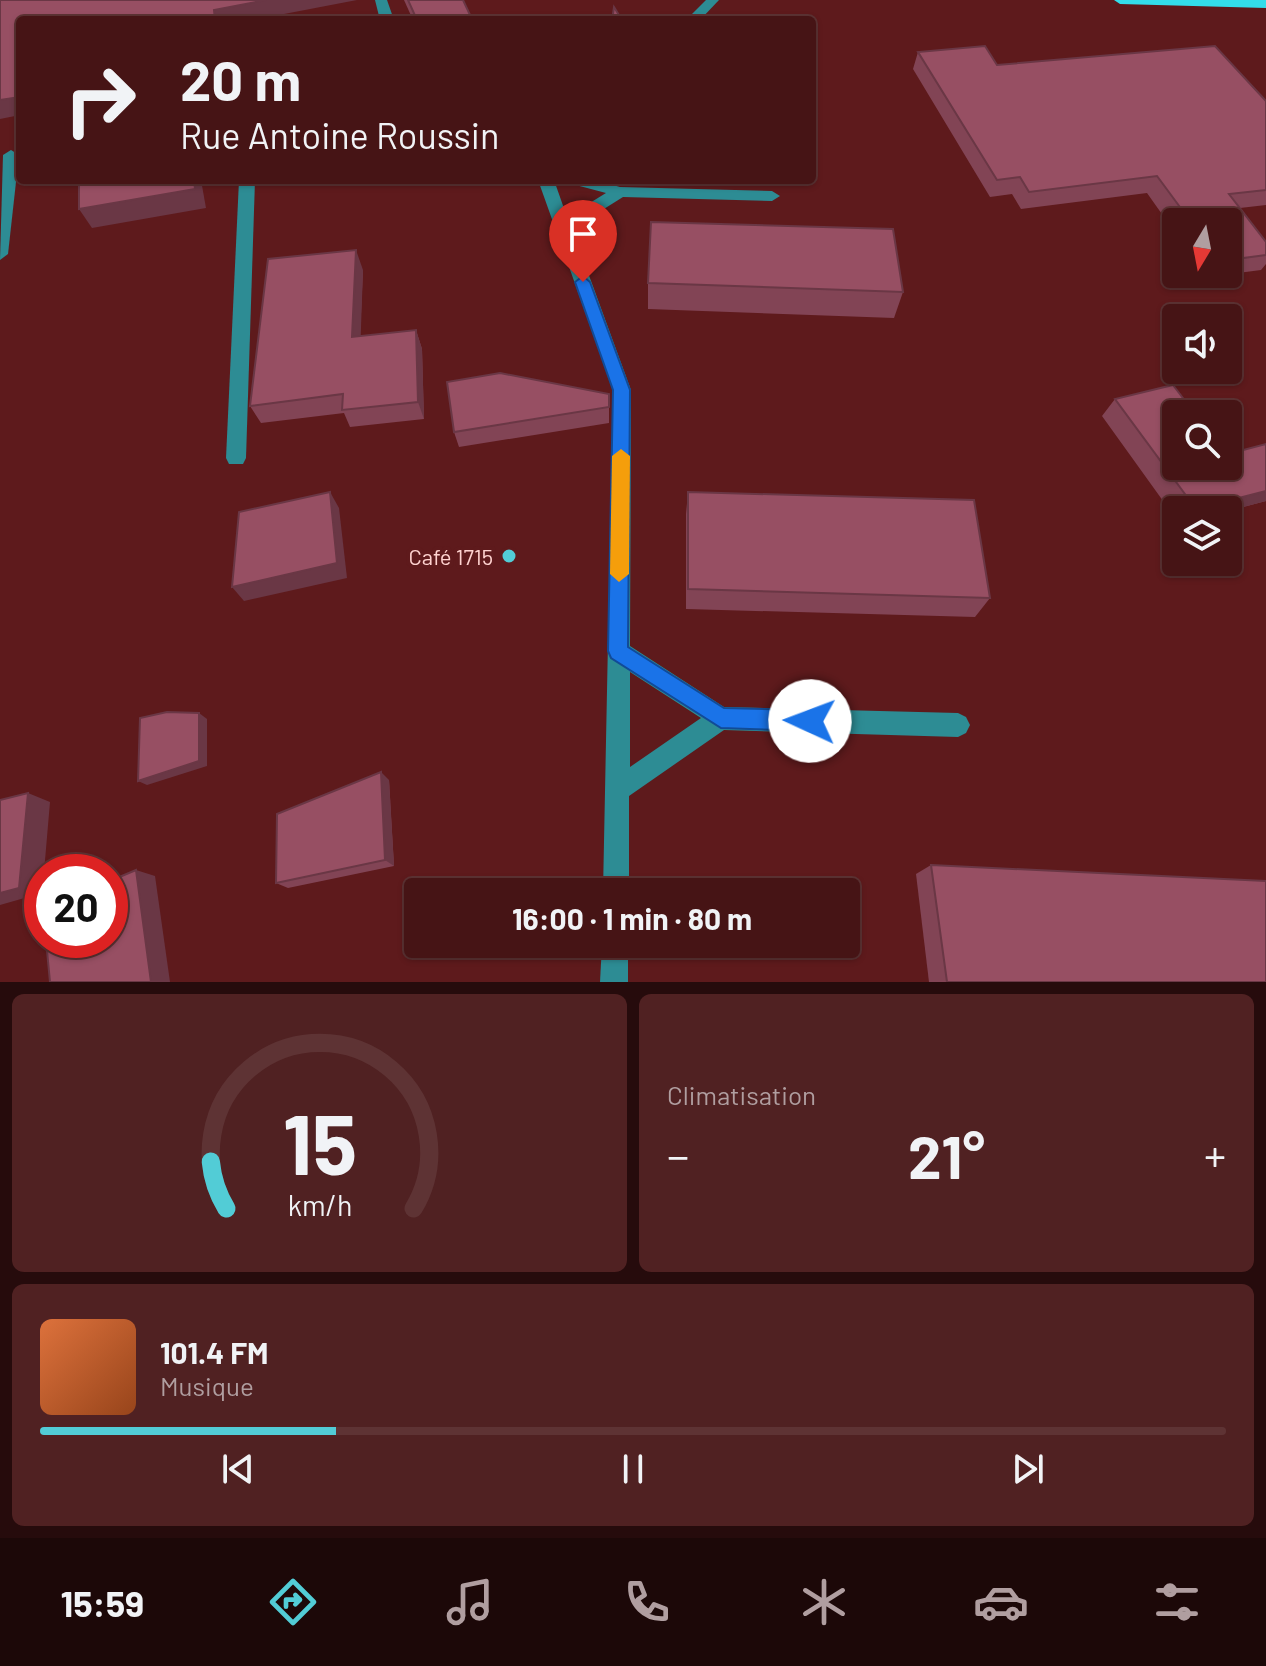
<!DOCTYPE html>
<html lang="fr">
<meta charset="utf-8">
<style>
:root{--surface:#461415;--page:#502122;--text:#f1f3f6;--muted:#b09ea0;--line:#5e3334;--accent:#52ccd6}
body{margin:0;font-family:Barlow,sans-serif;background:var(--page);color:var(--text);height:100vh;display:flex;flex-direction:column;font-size:30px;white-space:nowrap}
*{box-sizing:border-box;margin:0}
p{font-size:26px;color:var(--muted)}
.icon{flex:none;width:44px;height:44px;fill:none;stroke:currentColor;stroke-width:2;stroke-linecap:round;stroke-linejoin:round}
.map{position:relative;height:982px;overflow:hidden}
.sheet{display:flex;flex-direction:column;gap:12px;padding:12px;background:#260b0c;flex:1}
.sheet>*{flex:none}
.hud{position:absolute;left:16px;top:16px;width:800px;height:168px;border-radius:8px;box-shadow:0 2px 6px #0004,0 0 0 2px var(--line);background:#461415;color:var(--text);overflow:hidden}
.needle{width:52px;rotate:190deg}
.buttons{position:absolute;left:1162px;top:208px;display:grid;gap:16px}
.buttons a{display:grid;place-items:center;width:80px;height:80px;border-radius:8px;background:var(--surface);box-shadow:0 2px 6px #0004,0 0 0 2px var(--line);font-size:40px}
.speed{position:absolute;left:24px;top:854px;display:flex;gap:16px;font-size:40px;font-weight:700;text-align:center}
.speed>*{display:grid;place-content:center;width:104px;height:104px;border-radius:50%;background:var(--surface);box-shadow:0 2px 6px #0004,0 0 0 2px var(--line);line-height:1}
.speed .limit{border:12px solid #d22;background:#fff;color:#111}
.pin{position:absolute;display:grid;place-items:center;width:68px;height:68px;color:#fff;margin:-82px -34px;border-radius:50% 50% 50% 0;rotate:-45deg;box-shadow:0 0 8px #0007}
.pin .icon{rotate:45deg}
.me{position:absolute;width:88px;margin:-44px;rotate:272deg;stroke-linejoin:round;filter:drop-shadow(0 0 6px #0008)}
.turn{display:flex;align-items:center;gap:28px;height:168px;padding:0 32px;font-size:36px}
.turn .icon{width:104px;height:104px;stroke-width:2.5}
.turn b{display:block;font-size:56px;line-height:68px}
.big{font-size:60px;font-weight:700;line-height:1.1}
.sheet .widget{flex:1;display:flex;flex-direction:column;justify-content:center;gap:12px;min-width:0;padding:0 28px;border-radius:12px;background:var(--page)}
.sheet .dial{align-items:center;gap:0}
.dial svg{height:208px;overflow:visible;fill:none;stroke:var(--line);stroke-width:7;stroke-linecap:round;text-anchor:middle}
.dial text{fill:var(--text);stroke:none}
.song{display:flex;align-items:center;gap:24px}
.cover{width:96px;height:96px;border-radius:12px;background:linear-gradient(135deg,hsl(20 70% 55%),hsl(20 70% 35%))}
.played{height:8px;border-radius:4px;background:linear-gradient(90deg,var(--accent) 25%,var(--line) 25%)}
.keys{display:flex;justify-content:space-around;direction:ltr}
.heat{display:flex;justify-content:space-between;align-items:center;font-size:44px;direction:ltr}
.sheet .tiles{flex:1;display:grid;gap:12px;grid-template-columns:1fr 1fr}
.widget:last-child{grid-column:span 2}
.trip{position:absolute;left:404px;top:878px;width:456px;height:80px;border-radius:8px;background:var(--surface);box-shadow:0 2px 6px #0004,0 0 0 2px var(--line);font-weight:700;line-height:80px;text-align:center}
.tabs{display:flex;height:128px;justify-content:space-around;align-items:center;background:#1c0808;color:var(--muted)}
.tabs .icon{width:56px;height:56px}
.tabs .active{color:var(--accent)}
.tabs b{font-size:36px;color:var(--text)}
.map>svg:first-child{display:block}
</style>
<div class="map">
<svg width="1266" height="982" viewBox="0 0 1266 982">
<rect width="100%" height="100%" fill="#5e1a1c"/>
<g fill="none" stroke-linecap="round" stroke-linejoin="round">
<!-- minor -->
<g fill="#2d8c94" fill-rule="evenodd">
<path d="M375 0H387L394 20H380Z"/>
<path d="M706 0H719L700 20H686Z"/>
<path d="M11 150 19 155 8 254 0 260 3 155Z"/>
<path d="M239 180H255L246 458 243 464H229L226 458Z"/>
<path d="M538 180H554L567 217 606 193 572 184 569 180H595L620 187 772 191 780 196 772 201 623 197 572 229 631 390 630 646 724 707 958 713 966 717 970 725 966 733 958 737 724 730 629 796V892H603L613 390ZM630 672 701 718 630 767Z"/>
<path d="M602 944H628V982H600Z"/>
</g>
<!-- major -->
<path fill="#33ddea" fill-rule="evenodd" d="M1114 0H1266V8L1120 4Z"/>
</g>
<!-- wall -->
<g fill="#824455">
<path d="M404 0H463L471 20H413Z"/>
<path d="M918 52 997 65 1266 101V205L1240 208 1266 242V264L1261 270 1207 277 1205 274H1228V222H1176V234L1147 193 1021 209 1012 194 990 197 913 69Z"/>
<path d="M812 75 817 113 812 137Z"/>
<path d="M363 270 360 336 416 330 422 349 424 419 350 427 344 413 261 423 250 406Z"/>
<path d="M648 283 903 292 894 318 648 309Z"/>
<path d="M609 394V423L459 447 454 432Z"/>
<path d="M1115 399 1228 466 1266 444V501L1228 511V510H1176V519L1102 416Z"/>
<path d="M688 492 990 598 975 617 686 609V514Z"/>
<path d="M389 780 394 866 288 888 276 883Z"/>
<path d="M931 865 1266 982H929L916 874Z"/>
</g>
<!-- shaded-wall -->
<g fill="#6a3745">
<path d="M266 0H357L253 20H215L214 10Z"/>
<path d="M20 97V115L0 119V100Z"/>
<path d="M194 180H201L206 208 92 228 79 209Z"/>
<path d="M356 250 363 270 360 356 352 337Z"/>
<path d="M416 330 422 349 424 419 418 402Z"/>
<path d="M1266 491V501L1228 511V510H1194Z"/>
<path d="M330 492 339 508 347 578 244 601 232 587Z"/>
<path d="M199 713 207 719V766L147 785 138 781Z"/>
<path d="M381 772 389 780 394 866 385 860Z"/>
<path d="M28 793 50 802 44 872H42V893L0 905V893Z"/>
<path d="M136 870 155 876 170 982H151Z"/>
</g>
<!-- building -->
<g fill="#974f63" stroke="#6a3745" stroke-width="2">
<path d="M0 0H266L214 10 215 20H20V97L0 100Z"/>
<path d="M408 0H463L471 17 456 20H417Z"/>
<path d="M614 7 622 20H612Z"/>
<path d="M985 46 997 65 1215 46 1266 101V190L1229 194 1266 242V255L1228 260V222H1191L1157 176 1029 192 1020 177 997 180 918 52Z"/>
<path d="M812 75 817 113H812Z"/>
<path d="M79 180H194L195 189 79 209Z"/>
<path d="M651 222 893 229 903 292 648 283Z"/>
<path d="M356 250 352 337 416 330 418 402 342 410 343 394 250 406 268 259Z"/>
<path d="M500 373 609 394V407L454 432 447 382Z"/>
<path d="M1173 385 1195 414H1176V466H1228V454L1266 444V491L1196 509 1115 399Z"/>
<path d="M330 492 337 563 232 587 239 512Z"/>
<path d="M688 492 974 500 990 598 688 589Z"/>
<path d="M167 712 199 713V761L138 781 140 718Z"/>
<path d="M381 772 385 860 276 883 277 814Z"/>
<path d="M28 793 19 888 0 893V800Z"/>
<path d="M931 865 1266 881V982H947Z"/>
<path d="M136 870 151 982H50L46 940H110V881Z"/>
</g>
<!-- route -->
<path fill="#1a73e8" stroke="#114b97" stroke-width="2" d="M583 276 590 282 630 390 628 647 724 708 810 710 817 713 820 721 817 728 810 731 721 728 611 658 608 651 613 390 575 282Z"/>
<!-- slow -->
<path fill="#f59e0b" d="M621 449 630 456 629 574 619 582 610 574 612 456Z"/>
<!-- markers -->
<circle fill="#52ccd6" stroke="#5e1a1c" stroke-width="3" cx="509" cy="556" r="8"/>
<g text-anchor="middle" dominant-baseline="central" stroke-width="8" stroke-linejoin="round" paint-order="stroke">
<!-- poi labels -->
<g font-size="22" fill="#ffd3d0" stroke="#5e1a1c" text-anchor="end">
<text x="493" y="556">Café 1715</text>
</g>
</g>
</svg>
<div class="buttons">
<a><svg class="needle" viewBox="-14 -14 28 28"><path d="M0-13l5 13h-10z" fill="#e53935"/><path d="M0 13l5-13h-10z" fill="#b09ea0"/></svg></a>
<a><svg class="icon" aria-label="sound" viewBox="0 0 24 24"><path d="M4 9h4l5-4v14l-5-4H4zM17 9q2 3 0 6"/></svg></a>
<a><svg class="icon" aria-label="search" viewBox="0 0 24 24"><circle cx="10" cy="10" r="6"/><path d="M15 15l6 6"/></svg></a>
<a><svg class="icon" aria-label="layers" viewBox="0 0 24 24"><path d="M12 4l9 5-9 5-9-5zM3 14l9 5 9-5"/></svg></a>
</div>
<div class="speed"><div class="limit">20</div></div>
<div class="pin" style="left:583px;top:282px;background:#d93025"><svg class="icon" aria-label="arrive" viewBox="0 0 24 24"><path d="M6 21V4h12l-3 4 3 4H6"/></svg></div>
<svg class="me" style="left:810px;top:721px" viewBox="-20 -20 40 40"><circle r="19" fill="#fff"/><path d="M0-13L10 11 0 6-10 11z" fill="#1a73e8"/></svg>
<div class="trip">16:00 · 1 min · 80 m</div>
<div class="hud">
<div class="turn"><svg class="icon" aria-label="right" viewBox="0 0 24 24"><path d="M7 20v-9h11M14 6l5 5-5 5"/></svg><div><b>20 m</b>Rue Antoine Roussin</div></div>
</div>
</div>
<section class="sheet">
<div class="tiles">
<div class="widget dial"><svg viewBox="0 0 100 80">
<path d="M14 69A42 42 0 1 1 86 69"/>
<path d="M14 69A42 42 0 0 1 8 51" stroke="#52ccd6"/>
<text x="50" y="56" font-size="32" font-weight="700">15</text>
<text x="50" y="72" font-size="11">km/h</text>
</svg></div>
<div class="widget"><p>Climatisation</p>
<div class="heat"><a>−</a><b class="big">21°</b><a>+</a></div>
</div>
<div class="widget">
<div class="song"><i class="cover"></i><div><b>101.4 FM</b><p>Musique</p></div></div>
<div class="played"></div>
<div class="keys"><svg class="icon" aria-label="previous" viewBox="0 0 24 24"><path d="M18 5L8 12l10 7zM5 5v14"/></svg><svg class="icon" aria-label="pause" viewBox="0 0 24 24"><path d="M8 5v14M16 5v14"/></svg><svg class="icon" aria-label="next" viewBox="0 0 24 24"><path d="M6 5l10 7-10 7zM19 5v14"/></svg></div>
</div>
</div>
</section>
<nav class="tabs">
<b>15:59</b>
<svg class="icon active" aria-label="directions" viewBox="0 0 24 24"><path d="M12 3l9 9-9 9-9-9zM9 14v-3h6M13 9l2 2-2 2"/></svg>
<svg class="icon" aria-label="music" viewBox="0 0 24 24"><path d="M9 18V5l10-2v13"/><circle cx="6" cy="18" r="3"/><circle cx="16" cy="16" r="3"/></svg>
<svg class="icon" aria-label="phone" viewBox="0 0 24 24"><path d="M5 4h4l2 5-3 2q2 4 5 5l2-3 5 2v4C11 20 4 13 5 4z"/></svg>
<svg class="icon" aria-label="climate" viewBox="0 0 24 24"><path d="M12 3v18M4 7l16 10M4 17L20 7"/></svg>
<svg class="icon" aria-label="car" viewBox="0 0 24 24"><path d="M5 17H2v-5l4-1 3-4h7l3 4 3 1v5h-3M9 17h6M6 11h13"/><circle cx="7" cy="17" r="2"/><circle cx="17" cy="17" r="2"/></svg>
<svg class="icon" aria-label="filters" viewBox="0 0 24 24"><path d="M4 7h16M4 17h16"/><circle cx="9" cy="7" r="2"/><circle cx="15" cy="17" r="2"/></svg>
</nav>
